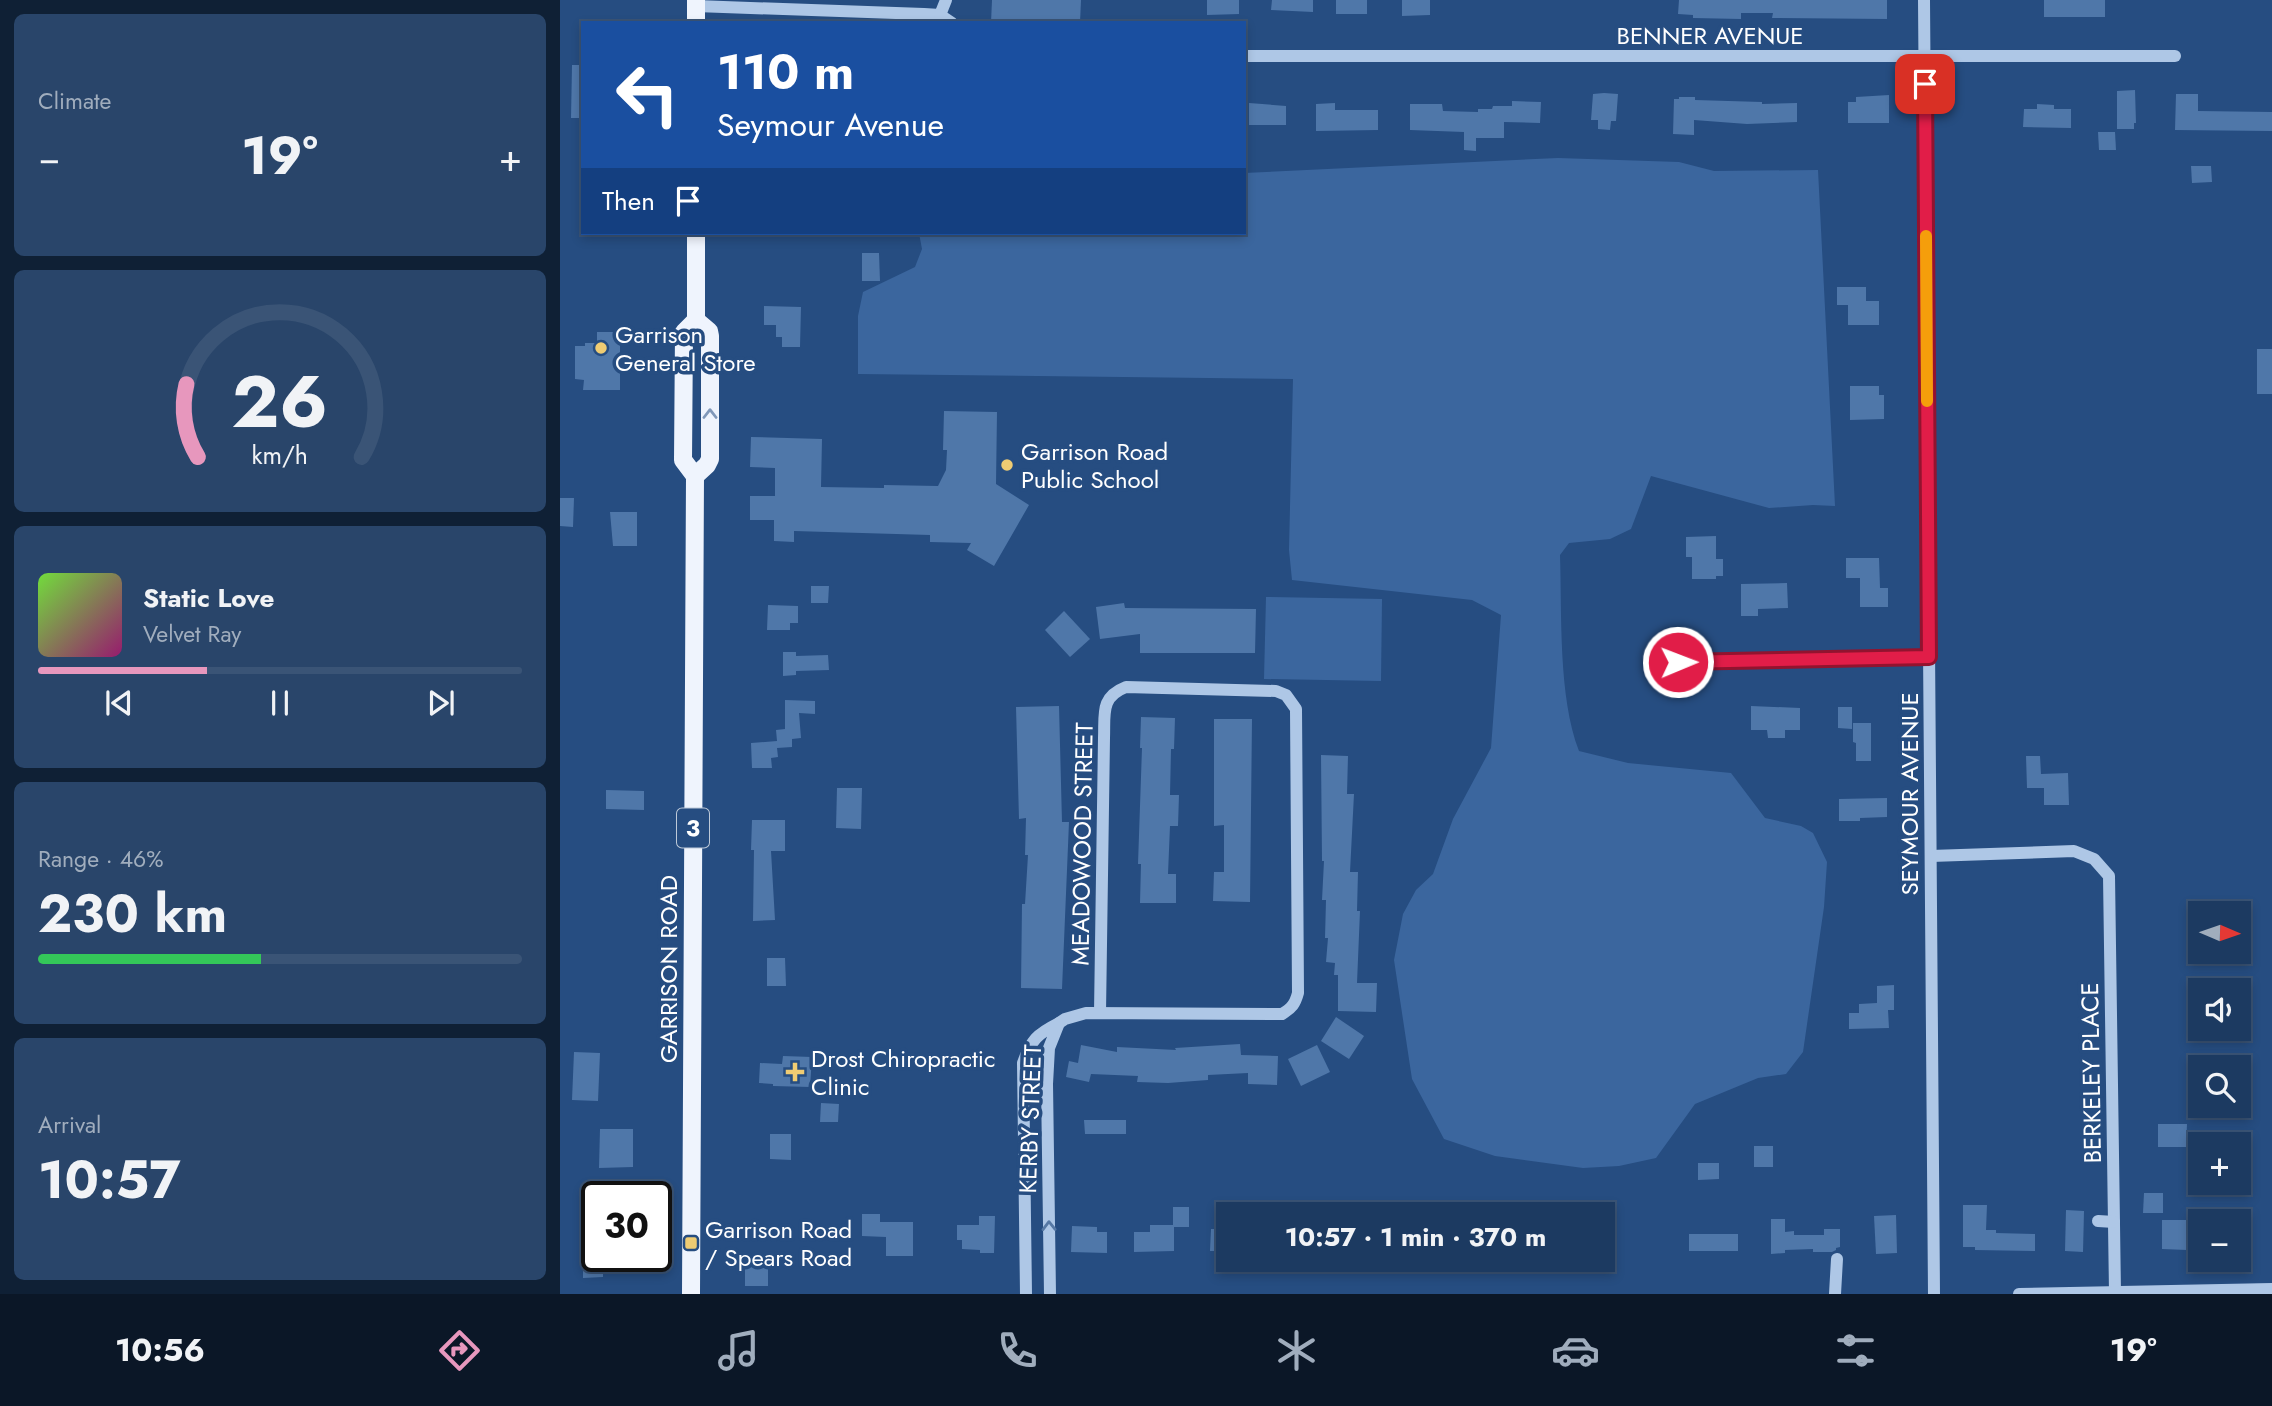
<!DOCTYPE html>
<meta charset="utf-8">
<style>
:root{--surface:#1c3a61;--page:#29456a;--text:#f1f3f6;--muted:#a0adbd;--line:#3a5476;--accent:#e797bd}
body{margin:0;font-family:Jost,sans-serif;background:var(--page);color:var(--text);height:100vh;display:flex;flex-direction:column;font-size:26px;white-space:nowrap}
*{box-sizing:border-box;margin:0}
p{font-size:23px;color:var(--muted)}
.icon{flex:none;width:38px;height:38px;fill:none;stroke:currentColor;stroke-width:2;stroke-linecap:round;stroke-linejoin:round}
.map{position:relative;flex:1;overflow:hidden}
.side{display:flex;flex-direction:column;gap:14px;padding:14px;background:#0f2035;width:560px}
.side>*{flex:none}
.top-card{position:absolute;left:21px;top:21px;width:665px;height:214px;border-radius:0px;box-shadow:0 4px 10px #0003,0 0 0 2px var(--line);background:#1a4fa0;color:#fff;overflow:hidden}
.needle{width:46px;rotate:92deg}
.controls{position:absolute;left:1628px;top:901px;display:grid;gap:14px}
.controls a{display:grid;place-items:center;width:63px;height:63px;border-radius:0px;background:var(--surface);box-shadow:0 4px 10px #0003,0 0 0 2px var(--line);font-size:35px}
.speed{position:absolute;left:21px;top:1181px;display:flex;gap:14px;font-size:35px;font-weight:700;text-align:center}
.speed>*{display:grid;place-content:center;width:91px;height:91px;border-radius:50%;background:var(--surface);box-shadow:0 4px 10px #0003,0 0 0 2px var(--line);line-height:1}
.speed .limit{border:4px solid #111;border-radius:10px;background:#fff;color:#111}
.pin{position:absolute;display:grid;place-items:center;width:60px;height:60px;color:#fff;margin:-30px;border-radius:14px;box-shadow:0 4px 10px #0006}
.me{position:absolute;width:77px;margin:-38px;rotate:89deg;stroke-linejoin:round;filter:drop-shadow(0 0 5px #0008)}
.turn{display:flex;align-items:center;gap:24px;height:147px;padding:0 21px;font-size:32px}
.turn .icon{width:91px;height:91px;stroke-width:2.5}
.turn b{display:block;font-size:49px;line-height:60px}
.then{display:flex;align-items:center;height:66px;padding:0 21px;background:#0003;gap:14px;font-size:26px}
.big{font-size:52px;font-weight:700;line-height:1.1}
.side .widget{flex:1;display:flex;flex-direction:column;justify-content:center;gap:10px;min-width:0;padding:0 24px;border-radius:10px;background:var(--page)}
.side .dial{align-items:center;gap:0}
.dial svg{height:182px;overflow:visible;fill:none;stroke:var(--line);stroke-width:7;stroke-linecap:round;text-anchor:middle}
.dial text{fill:var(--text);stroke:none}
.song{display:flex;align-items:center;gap:21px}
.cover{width:84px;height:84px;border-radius:10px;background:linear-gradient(135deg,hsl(100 70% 55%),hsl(320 70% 35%))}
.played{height:7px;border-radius:4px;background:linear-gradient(90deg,var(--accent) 35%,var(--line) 35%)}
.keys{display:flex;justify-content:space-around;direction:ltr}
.heat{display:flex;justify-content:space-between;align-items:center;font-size:38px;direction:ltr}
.charge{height:10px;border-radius:5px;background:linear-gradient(90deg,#34c759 46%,var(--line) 0)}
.trip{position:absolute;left:656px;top:1202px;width:399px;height:70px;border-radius:0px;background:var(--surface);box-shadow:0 4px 10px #0003,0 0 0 2px var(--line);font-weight:700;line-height:70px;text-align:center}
.tabs{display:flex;height:112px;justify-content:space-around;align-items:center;background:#0b1727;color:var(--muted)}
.tabs .icon{width:49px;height:49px}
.tabs .selected{color:var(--accent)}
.tabs b{font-size:32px;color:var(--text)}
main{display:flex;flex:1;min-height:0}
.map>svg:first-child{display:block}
</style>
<main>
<section class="side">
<div class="widget"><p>Climate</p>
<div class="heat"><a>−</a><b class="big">19°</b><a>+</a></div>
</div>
<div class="widget dial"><svg viewBox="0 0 100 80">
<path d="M14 69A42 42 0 1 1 86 69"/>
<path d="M14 69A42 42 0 0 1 9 37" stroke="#e797bd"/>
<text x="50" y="56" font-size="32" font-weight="700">26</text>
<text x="50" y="72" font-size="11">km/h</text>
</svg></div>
<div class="widget">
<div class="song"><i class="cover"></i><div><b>Static Love</b><p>Velvet Ray</p></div></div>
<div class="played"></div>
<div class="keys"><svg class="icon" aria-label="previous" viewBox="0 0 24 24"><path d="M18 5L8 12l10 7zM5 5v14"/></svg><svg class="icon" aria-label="pause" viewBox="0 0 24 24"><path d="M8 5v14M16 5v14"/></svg><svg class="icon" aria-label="next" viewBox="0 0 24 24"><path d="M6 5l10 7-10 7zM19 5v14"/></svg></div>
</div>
<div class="widget"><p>Range · 46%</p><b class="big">230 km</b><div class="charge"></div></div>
<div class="widget"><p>Arrival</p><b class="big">10:57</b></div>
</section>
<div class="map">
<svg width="1712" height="1294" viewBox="0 0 1712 1294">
<rect width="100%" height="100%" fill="#264d81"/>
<!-- green -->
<g fill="#3b669e">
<path d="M998 158 1119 162 1154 171 1258 170 1275 506 1253 505 1209 508 1091 476 1071 529 1050 539 1009 543 1000 555C1002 615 998 696 1019 751L1068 763 1171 773 1205 818 1241 826 1253 833 1267 862 1264 907 1243 1052 1226 1074 1198 1078 1135 1104 1096 1158 1059 1166 1023 1168 935 1156 884 1139 852 1079 834 960 843 914 856 890 873 874 893 819 931 748 941 615 912 600 732 580 729 550 733 379 298 374V316L303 292 355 267 362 249 359 233H684V173Z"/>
<path d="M706 597 822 599 821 681 704 679Z"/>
</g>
<!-- building -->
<g fill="#4f77a9">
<path d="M432 0H521L520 23H431Z"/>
<path d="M647 0H679V14L647 15Z"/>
<path d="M712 0H753V12L711 10Z"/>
<rect x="776" y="0" width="31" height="14"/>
<path d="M842 0H870V15L842 16Z"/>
<path d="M1119 0H1327V19L1212 18 1213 13H1181V19L1133 18V15L1118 14Z"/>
<rect x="1484" y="0" width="61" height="17"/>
<path d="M12 65H23V118H11Z"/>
<path d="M1575 90 1576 123H1574V129H1557V91Z"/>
<path d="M1044 93 1058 94 1056 121H1051L1050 130 1038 129V120H1031L1033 94Z"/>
<path d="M1616 94H1638V111L1712 112V131L1615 130Z"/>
<path d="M1329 95V123H1288V102H1296V97Z"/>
<path d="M1119 97H1135V100L1202 102V104L1237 103V122L1187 124 1134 120V135L1113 134 1114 99H1119Z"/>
<path d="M952 101 981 102 980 123 944 122V138H916V151L904 150V132L850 130V104H882L883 111 918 112V109H932L933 106H952Z"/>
<path d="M689 103 726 106V125H689Z"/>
<path d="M775 103V110H818V130L756 131V104Z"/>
<path d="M1477 104 1494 105V109H1511V128L1463 127 1464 109H1477Z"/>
<path d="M1538 132H1555L1556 150H1539Z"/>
<path d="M1631 166H1651L1652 182 1632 183Z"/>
<path d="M302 253H319L320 281H302Z"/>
<path d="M1277 287H1306V301H1319V325H1288V305H1277Z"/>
<path d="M204 306 241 307 240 347H222V337H216V325H204Z"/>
<path d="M37 332H60V390H23L24 380 15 379V346H25V343H37Z"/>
<rect x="1697" y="349" width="15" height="45"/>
<path d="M1290 386H1319V395H1324V419L1290 420Z"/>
<path d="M384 411 437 412 436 484 469 505 434 566 407 550 411 543 370 542V535L234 531V542L214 541V520H190V496H215V468L190 467 191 437 262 439 261 487 324 488V485L378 486 386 470 387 450H383Z"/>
<path d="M0 498H14L13 527 0 526Z"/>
<path d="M50 512H77V546H53Z"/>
<path d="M1156 536V559H1163V576H1156V579H1132V557H1126V537Z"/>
<path d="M1286 558H1319L1320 588H1328V607H1300V578H1286Z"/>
<path d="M1227 583 1228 608 1198 609V616H1181V584Z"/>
<path d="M251 586H269L268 603H251Z"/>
<path d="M564 603 565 608 696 609 695 653H580V634L540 639 536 607Z"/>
<path d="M208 605 238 606V623H230V630H207Z"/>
<path d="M504 611 530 639 510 657 485 630Z"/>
<path d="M223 652H236V656L268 655 269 670 236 671V675L223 676Z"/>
<path d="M225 700 255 701V714L239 713 241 738 232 739V747L217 748 218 757 211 758 212 768H192L191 743 217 741 216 730 225 729Z"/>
<path d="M499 706 502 822H509L502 989 461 988 462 904H465L468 855H465L466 818 459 819 456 707Z"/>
<path d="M1191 706 1240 708V730H1225V738H1208L1207 730H1191Z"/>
<path d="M1278 707H1292V729L1278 728Z"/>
<path d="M581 717 615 718 614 749H611L610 795H619L618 826H610L608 874H616V903H580L581 864H578L582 748H580Z"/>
<path d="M654 719H692L690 902 653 901 654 872H664V825L654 826Z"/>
<path d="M1293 723H1311V761H1296V743L1293 742Z"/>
<path d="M761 755 788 756 787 794H794L790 872H798L797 911H800L797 983H817L816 1012 778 1011V975H774L775 963 766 962 768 938H765L766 900H762L764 861H762Z"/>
<path d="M1466 756H1480L1481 774 1508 773 1509 805H1484V788H1467Z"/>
<path d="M277 788H302L301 829 276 828Z"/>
<path d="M46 790 84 791V810L46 809Z"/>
<path d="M1327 798V817L1300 818V821H1279V799Z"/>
<path d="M192 820H225V851H211L215 920 193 921 194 850H191Z"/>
<path d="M207 958H225L226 986H207Z"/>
<path d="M1334 985V1010H1328L1329 1028 1289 1029V1013H1299V1004L1317 1003V986Z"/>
<path d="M776 1017 804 1036 789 1059 761 1041Z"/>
<path d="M680 1044 681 1055 718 1056 717 1085 688 1084V1073L648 1075V1080L608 1083 577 1082 578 1076 531 1074 529 1082 506 1077 509 1061 518 1063 521 1045 557 1052V1047L616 1050 615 1048Z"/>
<path d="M757 1045 770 1072 741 1086 728 1059Z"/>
<path d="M14 1052 40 1053 38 1101 12 1100Z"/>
<path d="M223 1056 252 1057 250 1087 213 1086V1084L199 1083 200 1063 222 1064Z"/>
<path d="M261 1103 279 1104 278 1122H260Z"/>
<path d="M524 1120H566V1134H525Z"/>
<path d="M1598 1124H1627L1626 1147H1598Z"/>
<path d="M40 1129H73V1167L39 1168Z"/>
<path d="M210 1134H231V1160L210 1159Z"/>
<rect x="1194" y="1146" width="19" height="21"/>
<path d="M1138 1163H1159V1179L1138 1180Z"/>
<path d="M1584 1193H1603V1213H1583Z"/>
<path d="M995 1203 996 1214H953V1204Z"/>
<path d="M1403 1205H1427L1426 1230H1436V1233L1475 1234V1251L1415 1250V1247H1403Z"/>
<path d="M613 1207H629V1227H614V1251L574 1252V1232H590V1225H613Z"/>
<path d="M1506 1210 1524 1211 1523 1252 1505 1251Z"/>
<path d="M302 1214H320V1222H353V1256H326V1237L302 1236Z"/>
<path d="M1336 1215 1337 1253 1316 1254 1314 1216Z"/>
<path d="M419 1216H435L434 1253H420V1250L402 1249V1240H397V1225H419Z"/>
<path d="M1211 1219H1225V1232L1234 1231V1235H1264V1229H1280V1247L1276 1248V1250L1272 1252H1253V1249L1225 1250V1253L1211 1254Z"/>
<path d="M1602 1220H1628L1627 1250 1602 1249Z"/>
<rect x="1678" y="1220" width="13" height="28"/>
<path d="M512 1226 537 1227V1232H547V1253L511 1252Z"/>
<path d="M651 1229H668V1251H650Z"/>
<path d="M1043 1229H1055V1247L1043 1248Z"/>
<rect x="1129" y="1234" width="49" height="17"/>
<path d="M23 1261H43V1277L23 1278Z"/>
<rect x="185" y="1265" width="23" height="21"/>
</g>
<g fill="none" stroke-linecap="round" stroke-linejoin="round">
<!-- minor -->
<g stroke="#aec7e6" stroke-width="12">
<path d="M1364 0 1374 1294"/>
<path d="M136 6 364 14 380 15 392 23"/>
<path d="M380 15 386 0"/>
<path d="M684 56H1615"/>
<path d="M1118 662 1369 657"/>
<path d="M1371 856 1514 851 1534 859 1549 876 1555 1293"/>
<path d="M499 1023 505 1019 526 1013 722 1014C732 1008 735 1004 738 993L736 709 726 695 716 691 566 687C540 697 545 714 544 738L540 1013"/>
<path d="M1538 1221 1554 1222"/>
<path d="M466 1294 463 1063C471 1040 477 1034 499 1023L489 1048 487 1084 490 1294"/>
<path d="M1275 1294 1277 1259"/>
<path d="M1459 1294 1712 1289"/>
</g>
<!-- major -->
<g stroke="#eff4fd" stroke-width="18">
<path d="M136 0V23"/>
<path d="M135 476 147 465 150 459V336L149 331 136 320"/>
<path d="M131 1294 135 476 123 460 124 332 136 320V233"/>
</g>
</g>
<!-- one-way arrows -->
<defs><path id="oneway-chevron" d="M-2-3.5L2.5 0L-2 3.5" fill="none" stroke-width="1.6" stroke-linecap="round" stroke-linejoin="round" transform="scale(1.75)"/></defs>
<use stroke="#8098b9" href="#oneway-chevron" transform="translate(150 414) rotate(-90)"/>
<use stroke="#5678a4" href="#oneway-chevron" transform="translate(489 1226) rotate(-91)"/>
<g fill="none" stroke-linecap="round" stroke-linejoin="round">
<!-- route casing -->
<g stroke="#92132f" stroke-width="18">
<path id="route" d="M1118 662 1369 657 1365 84"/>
</g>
<!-- route -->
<use href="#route" stroke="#e11d48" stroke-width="12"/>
<!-- slow -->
<path stroke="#f59e0b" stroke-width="12" d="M1366 236 1367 401"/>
</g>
<!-- markers -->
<g fill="#efcc73" stroke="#264d81" stroke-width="2.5">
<circle cx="41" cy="348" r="7"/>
<circle cx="447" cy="465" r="7"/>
<path d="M231.5 1061.5h7v7h7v7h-7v7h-7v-7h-7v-7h7z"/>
<rect x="124" y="1236" width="14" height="14" rx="3.5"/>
</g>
<g text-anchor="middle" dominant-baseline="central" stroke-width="7" stroke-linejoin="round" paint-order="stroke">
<!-- shield labels -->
<rect fill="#264d81" stroke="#becad9" stroke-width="2" x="117" y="808.5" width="32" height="39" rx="5"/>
<g font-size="23" font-weight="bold" fill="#fff">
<text x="133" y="828">3</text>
</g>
<!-- street labels -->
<g font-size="24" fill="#fff" stroke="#264d81">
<text x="1150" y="35">BENNER AVENUE</text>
<text transform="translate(1349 794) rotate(-90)">SEYMOUR AVENUE</text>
<text transform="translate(522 844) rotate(-89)">MEADOWOOD STREET</text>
<text transform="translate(108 969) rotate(-90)">GARRISON ROAD</text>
<text transform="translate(1531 1073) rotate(-91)">BERKELEY PLACE</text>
<text transform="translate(470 1119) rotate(-88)">KERBY STREET</text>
</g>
<!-- poi labels -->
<g font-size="24" fill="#fff" stroke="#264d81" text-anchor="start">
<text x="55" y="334">Garrison<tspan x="55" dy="28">General Store</tspan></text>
<text x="461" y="451">Garrison Road<tspan x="461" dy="28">Public School</tspan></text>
<text x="251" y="1058">Drost Chiropractic<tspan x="251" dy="28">Clinic</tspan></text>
<text x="145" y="1229">Garrison Road<tspan x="145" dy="28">/ Spears Road</tspan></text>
</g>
</g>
</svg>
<div class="controls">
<a><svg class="needle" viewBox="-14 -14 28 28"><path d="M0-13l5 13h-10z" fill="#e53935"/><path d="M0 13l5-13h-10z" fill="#a0adbd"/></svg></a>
<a><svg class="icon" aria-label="sound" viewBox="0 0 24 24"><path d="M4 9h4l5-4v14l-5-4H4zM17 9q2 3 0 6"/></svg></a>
<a><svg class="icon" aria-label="search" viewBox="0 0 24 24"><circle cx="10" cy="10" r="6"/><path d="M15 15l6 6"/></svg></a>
<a>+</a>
<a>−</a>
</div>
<div class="speed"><div class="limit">30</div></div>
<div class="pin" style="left:1365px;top:84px;background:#d93025"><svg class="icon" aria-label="arrive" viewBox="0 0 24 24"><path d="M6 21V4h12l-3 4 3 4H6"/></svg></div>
<svg class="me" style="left:1118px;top:662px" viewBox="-20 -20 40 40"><circle r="17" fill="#e11d48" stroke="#fff" stroke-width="3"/><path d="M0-11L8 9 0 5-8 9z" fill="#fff"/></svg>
<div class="trip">10:57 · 1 min · 370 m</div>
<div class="top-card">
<div class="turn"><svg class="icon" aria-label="left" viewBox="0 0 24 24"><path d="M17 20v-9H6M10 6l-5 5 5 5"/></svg><div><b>110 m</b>Seymour Avenue</div></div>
<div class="then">Then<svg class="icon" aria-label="arrive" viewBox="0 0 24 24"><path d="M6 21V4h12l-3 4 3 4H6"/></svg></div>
</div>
</div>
</main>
<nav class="tabs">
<b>10:56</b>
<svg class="icon selected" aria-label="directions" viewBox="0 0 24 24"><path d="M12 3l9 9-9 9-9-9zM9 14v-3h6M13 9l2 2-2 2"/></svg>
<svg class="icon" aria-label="music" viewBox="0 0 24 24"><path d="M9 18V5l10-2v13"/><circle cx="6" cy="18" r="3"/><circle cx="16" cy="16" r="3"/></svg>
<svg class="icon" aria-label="phone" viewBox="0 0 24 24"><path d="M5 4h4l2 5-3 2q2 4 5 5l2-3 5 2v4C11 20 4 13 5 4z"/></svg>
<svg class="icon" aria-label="climate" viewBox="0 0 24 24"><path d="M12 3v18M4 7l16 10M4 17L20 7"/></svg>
<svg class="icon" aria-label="car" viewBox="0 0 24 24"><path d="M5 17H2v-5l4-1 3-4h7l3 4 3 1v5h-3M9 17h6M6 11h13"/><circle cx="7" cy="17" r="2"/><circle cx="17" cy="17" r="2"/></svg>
<svg class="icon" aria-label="filters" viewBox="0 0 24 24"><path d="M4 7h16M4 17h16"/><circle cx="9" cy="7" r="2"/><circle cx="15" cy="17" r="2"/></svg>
<b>19°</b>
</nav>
